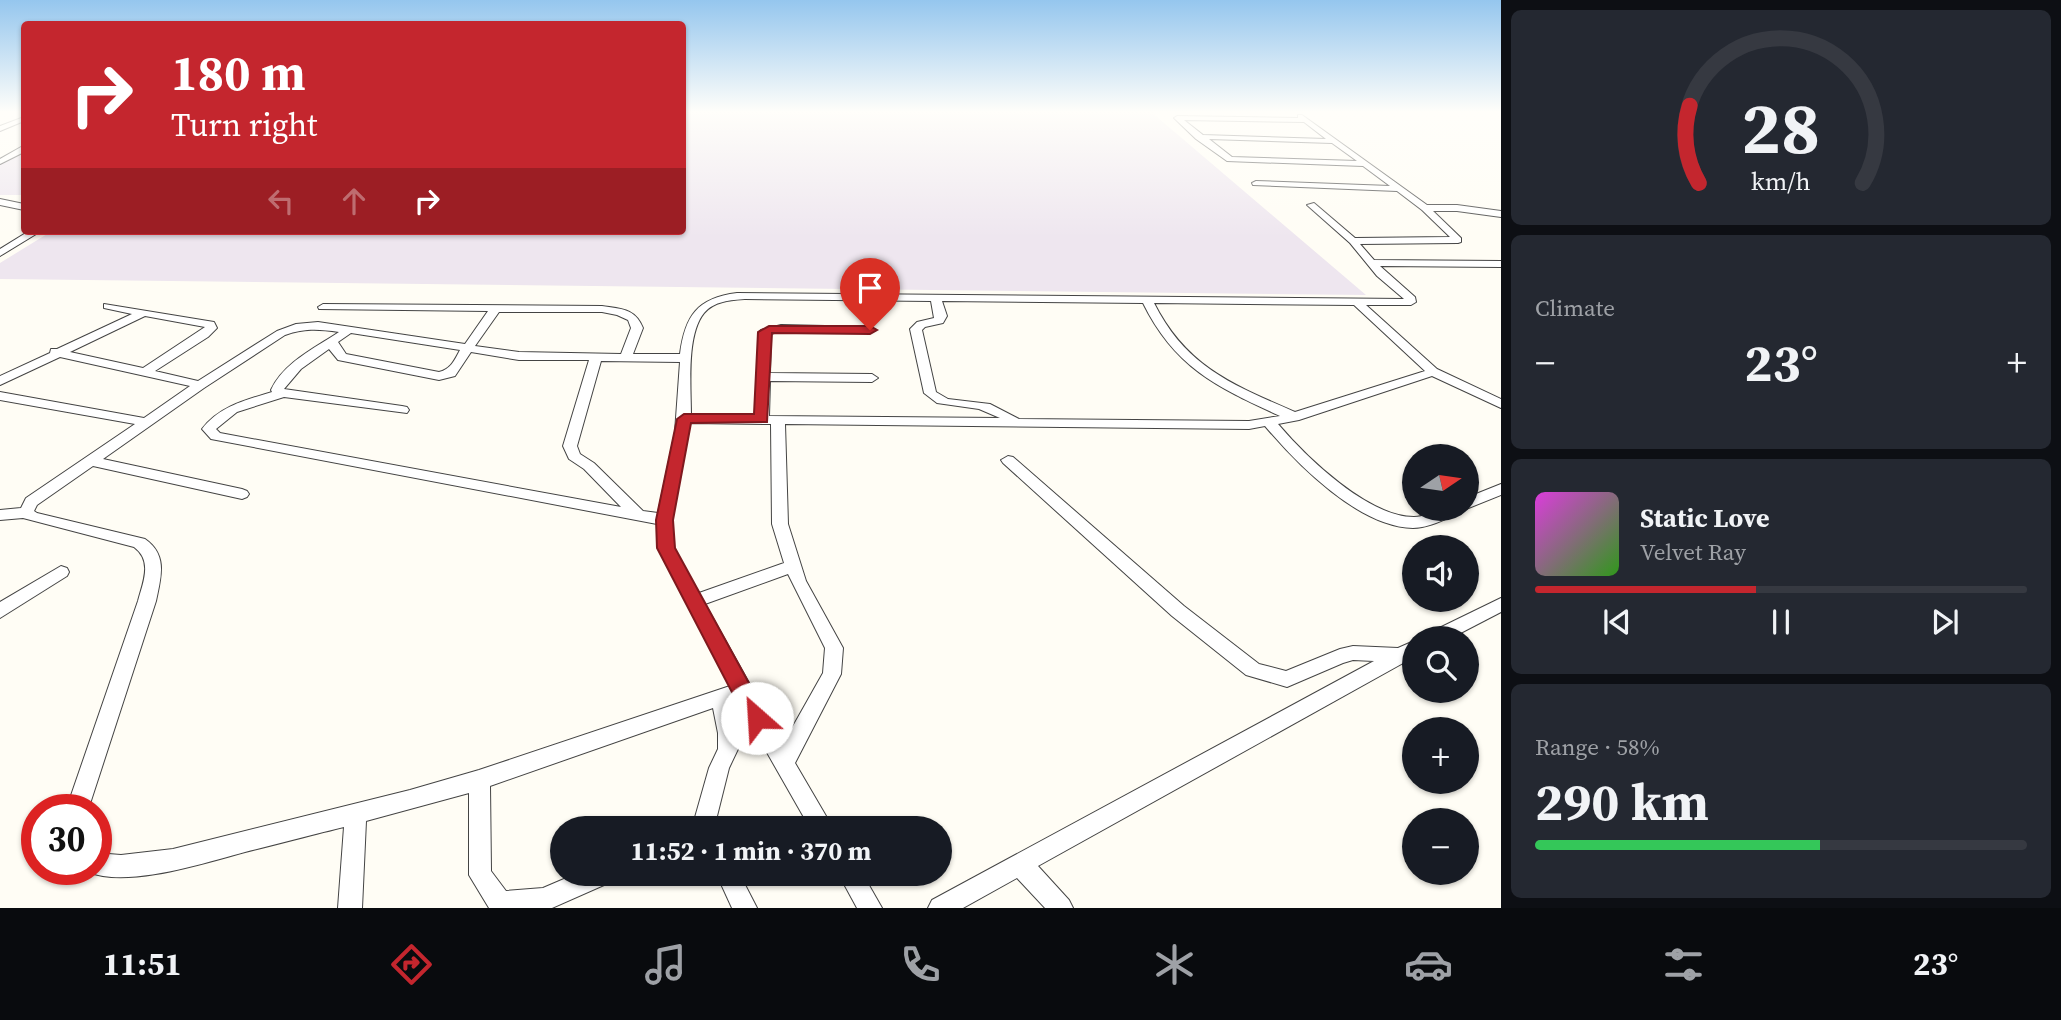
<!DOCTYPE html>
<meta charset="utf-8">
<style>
:root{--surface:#171b24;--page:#242831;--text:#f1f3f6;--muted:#9ea1a6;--line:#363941;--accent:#c4262e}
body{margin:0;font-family:"Source Serif 4",serif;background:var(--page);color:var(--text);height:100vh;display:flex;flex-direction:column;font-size:26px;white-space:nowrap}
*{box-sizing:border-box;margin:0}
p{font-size:23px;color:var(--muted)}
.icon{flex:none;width:38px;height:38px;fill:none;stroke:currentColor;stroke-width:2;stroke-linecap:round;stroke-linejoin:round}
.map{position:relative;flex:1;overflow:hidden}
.panel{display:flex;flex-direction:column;gap:10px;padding:10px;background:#0d0f14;width:560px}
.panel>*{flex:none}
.guide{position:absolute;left:21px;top:21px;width:665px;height:214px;border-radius:7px;box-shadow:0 2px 5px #0004;background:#c4262e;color:#fff;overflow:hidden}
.needle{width:46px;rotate:77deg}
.fabs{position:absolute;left:1402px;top:444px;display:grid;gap:14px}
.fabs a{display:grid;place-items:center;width:77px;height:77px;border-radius:50%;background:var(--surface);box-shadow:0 2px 5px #0004;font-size:35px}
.speed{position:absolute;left:21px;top:794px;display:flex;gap:14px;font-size:35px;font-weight:700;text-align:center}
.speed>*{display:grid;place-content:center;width:91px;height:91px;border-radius:50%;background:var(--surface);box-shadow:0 2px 5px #0004;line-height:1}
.speed .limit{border:10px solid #d22;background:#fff;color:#111}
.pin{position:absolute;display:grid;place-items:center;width:60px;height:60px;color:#fff;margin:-72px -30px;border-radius:50% 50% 50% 0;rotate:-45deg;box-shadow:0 0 7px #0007}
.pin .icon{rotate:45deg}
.me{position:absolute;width:77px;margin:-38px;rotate:334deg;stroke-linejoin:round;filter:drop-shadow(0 0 5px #0008)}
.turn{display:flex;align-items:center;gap:24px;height:147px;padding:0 35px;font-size:32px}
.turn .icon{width:91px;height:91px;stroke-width:2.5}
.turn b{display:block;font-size:49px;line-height:60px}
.lanes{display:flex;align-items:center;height:66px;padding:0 35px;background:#0003;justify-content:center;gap:35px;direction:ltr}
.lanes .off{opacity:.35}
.big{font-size:52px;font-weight:700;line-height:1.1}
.panel .widget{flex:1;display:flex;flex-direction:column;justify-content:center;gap:10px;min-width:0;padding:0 24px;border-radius:10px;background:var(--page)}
.panel .dial{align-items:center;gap:0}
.dial svg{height:182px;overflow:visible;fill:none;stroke:var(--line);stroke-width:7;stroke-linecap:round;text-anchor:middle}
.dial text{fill:var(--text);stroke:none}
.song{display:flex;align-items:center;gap:21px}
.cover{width:84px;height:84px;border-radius:10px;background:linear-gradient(135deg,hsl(300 70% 55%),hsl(110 70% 35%))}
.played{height:7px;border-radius:4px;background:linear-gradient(90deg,var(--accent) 45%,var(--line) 45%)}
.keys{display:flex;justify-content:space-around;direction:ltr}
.heat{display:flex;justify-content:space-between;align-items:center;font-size:38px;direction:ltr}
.charge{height:10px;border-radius:5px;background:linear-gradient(90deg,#34c759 58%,var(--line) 0)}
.trip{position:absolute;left:550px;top:816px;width:402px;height:70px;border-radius:35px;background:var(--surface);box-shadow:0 2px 5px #0004;font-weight:700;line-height:70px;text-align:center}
.dock{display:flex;height:112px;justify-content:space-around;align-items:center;background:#090b0e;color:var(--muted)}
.dock .icon{width:49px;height:49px}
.dock .selected{color:var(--accent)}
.dock b{font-size:32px;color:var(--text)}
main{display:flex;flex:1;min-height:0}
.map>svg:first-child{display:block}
</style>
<main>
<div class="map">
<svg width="1501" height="908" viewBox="0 0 1501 908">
<rect width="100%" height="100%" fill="#fffdf5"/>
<!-- industrial -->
<g fill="#eee6ef">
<path d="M683 111H1150L1366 295 0 279V263L52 231H682Z"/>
<path d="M24 153V195H0V164Z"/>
</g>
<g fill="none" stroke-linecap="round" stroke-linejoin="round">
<!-- minor casing -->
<g stroke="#444" stroke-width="2">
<g id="minor">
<path d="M1298 115H1302L1427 205H1457L1501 211V217L1457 211H1433L1461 238V242L1458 243 1360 244 1374 260 1501 261V267L1380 266 1415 297 1416 302 1411 305H1366L1437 369 1501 399V408L1432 376 1299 420 1278 424C1306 457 1368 517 1414 517 1424 517 1431 512 1440 510 1446 508 1455 509 1461 509L1459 513C1445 519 1429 528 1413 528 1359 527 1298 465 1265 426L1249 429 785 424 788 524 806 581 843 648 841 674 795 763 833 828H810L737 700 731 702 738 733V749L729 768 714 828H692L709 768 718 749V733L713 708 490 786 491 871 506 891 543 888 578 873H616L613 881 552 908H489L469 875V793L366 821 362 908H338L344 827C311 835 278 844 245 852 204 863 128 888 88 872L87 870H96V853L121 855 173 849 410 790 479 770 730 686 658 548 657 524 211 439 202 429C220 406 246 400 272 392L271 390C283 363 315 348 339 332 319 329 304 328 285 335L204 388 103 459 242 489 247 491 249 494 247 497 242 499 93 466 37 505 34 511 37 513 145 539C168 555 161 577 156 601L88 810H66L138 601C143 582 153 561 134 547L23 518 0 520V510L21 508 26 498 135 424 0 400V392L144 418 190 386 60 357 0 385V376L50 353 51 349H57L132 314 104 308V304L214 322 217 328 208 337 155 371 198 381 277 331 296 324 318 322 465 344 488 311 319 309 318 307 323 304 602 306C621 309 635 308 643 328L633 354H680C685 316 697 298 737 293L1404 299 1377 276 1350 243 1307 205 1314 203 1355 238 1450 237 1422 210 1397 191 1253 185 1252 183 1256 181 1390 186 1363 166 1227 161 1196 139 1174 118 1177 116 1298 118ZM1184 120 1304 122 1326 139 1203 135ZM1209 139 1332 143 1357 161 1232 157ZM745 299 931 301 934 318 917 322 910 329 924 393 937 403 979 409 1000 418 769 416 770 381 872 382 878 378 872 374 770 373 771 334 781 331 870 333 876 330 870 327 781 325 761 330 759 332 756 416 691 415C691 387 686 335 704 313 714 301 731 300 745 299ZM942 301 1143 303C1175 368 1217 387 1280 416L1249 421 1019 419 990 404 948 399 936 392 922 330 925 327 943 323 947 316ZM1154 303 1354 305 1425 371 1295 412C1233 385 1186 367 1154 303ZM499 312H602L617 315 628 320 631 328 621 354 519 352 475 346ZM145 316 205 327 143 368 70 352ZM351 333 460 350C454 361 451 369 439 372L346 354 338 342ZM329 349 338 360 439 380 455 376 471 352 519 360H589L563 446 569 459 584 469 621 507 220 433 216 429 237 412 284 397 407 413 409 410 407 407 402 406 284 389 301 369ZM601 361 680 362 675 432 658 513 643 511 594 463 580 454 577 446ZM690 423 771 424 772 524 784 563 699 593C691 579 680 564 674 549 663 516 686 458 690 423ZM788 574 825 648 823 673 783 744 705 604Z"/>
<path d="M24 117V121L0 131V126Z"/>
<path d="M21 147H24V152L0 164V159Z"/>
<path d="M0 199 24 204V210L0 205Z"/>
<path d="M29 231H41L0 256V249Z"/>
<path d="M1008 456 1013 457 1184 606 1259 664 1286 671 1340 649 1353 646 1398 648 1414 641V657L1038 866 1069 900 1073 908H1045L1017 878 963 908H928L932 900 1374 661 1353 660 1343 663 1287 687 1246 675 1172 616 1003 463 1001 460Z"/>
<path d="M1501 484V495L1466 509V498Z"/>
<path d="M61 566 67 568 69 572 67 576 0 618V602Z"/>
<path d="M1501 598V612L1449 639H1424L1427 634Z"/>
<path d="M716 873H739L757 908H732Z"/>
<path d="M838 873H862L882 908H857Z"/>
</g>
</g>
<!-- minor -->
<use href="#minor" fill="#fff" fill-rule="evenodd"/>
</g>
<!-- sky -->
<linearGradient id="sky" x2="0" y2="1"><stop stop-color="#95c6ee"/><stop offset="0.47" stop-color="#fffefa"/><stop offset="1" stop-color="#fffefa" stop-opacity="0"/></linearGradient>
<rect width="1501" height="238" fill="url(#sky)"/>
<!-- route -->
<path fill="#c4262e" stroke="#7f191e" stroke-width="2" d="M769 326H870L877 330 870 334 772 333 767 422 691 423 673 520 675 548 768 718 765 725 757 728 749 725 657 548 656 520 677 419 684 414H754L758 332Z"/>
</svg>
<div class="fabs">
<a><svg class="needle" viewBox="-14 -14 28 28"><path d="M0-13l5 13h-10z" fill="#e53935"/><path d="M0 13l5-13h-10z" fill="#9ea1a6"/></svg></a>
<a><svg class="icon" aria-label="sound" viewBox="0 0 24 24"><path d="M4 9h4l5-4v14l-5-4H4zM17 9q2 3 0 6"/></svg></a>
<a><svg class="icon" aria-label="search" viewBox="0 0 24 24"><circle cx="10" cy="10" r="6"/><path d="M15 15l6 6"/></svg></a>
<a>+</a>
<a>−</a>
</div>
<div class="speed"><div class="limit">30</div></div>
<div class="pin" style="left:870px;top:330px;background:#d93025"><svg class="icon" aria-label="arrive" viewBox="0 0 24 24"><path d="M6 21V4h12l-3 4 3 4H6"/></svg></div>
<svg class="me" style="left:757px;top:718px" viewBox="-20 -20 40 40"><circle r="19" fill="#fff"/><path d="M0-13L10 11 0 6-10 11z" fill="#c4262e"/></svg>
<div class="trip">11:52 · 1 min · 370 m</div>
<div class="guide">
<div class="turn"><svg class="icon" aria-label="right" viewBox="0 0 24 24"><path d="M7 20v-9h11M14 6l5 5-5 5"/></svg><div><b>180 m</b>Turn right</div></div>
<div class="lanes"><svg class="icon off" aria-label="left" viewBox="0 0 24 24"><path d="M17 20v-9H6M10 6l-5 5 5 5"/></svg><svg class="icon off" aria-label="ahead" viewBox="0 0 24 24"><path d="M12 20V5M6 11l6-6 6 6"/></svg><svg class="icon" aria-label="right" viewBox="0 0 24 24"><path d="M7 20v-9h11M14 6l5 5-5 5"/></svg></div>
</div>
</div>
<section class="panel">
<div class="widget dial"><svg viewBox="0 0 100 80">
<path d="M14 69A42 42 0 1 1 86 69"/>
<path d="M14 69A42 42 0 0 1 10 35" stroke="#c4262e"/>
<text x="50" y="56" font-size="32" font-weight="700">28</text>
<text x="50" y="72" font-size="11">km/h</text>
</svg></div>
<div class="widget"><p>Climate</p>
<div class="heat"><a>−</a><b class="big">23°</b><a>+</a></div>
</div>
<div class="widget">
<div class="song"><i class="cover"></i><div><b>Static Love</b><p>Velvet Ray</p></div></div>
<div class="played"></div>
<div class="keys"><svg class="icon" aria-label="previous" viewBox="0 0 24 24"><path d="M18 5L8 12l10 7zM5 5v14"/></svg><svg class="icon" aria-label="pause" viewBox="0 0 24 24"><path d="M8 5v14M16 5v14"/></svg><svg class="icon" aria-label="next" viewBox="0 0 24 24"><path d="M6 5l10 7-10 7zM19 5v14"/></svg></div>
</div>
<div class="widget"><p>Range · 58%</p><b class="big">290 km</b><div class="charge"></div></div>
</section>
</main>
<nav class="dock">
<b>11:51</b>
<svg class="icon selected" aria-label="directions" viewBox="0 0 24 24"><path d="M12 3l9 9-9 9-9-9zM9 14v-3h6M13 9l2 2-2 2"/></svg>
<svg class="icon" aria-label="music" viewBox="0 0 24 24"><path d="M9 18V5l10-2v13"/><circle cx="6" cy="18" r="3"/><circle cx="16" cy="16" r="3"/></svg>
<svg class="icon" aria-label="phone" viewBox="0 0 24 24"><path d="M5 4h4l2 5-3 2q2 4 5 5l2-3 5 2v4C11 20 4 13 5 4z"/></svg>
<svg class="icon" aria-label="climate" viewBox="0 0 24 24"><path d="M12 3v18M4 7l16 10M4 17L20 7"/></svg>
<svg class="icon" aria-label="car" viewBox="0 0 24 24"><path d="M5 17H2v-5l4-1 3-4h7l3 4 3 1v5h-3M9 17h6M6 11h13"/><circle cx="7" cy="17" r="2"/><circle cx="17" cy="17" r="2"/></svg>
<svg class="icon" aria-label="filters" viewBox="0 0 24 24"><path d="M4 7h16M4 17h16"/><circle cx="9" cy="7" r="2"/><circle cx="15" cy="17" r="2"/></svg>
<b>23°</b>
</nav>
